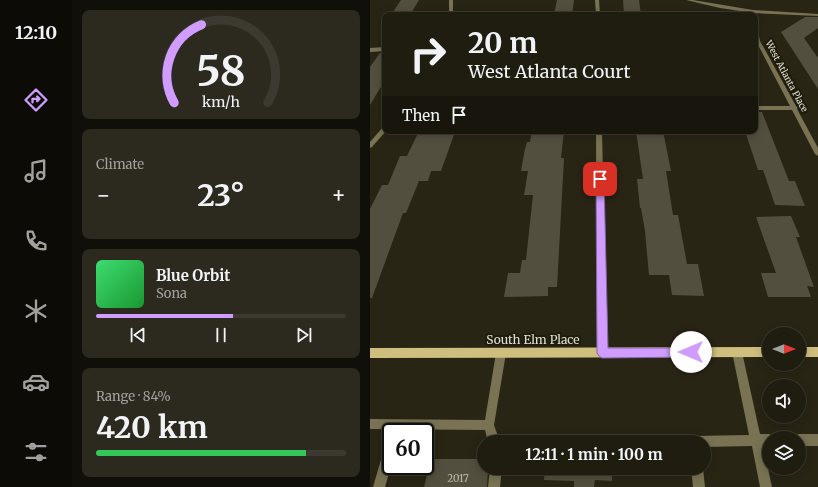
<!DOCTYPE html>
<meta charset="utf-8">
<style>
:root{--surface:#1f1c10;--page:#2c291e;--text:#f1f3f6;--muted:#a1a19f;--line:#3c3a30;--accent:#d09dff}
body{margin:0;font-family:Merriweather,serif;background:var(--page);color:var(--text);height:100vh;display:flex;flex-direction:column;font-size:15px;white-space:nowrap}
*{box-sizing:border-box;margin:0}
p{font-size:13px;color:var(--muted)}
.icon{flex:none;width:22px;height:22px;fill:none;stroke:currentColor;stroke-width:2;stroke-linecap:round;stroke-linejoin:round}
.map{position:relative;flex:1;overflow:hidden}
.details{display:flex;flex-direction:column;gap:10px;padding:10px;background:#110f09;width:298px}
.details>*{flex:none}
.guide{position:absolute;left:12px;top:12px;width:376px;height:122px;border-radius:8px;box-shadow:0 2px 10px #0003,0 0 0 1px var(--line);background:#1f1c10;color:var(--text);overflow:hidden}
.needle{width:26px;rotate:90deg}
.controls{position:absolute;left:392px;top:327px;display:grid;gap:8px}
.controls a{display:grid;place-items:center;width:44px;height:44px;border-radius:50%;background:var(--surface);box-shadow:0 2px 10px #0003,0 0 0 1px var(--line);font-size:20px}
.speed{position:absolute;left:12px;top:423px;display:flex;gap:8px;font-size:20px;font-weight:700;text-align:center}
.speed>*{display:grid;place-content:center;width:52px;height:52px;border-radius:50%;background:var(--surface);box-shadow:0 2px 10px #0003,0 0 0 1px var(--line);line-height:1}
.speed .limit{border:2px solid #111;border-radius:6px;background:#fff;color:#111}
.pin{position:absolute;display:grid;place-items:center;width:34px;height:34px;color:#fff;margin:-17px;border-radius:8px;box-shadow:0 2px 6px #0006}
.me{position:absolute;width:44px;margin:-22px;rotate:270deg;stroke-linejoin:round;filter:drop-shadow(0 0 3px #0008)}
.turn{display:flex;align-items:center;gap:14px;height:84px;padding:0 20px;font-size:18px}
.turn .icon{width:52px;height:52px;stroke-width:2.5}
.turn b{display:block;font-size:28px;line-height:34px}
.then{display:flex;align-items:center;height:38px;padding:0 20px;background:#0003;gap:8px;font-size:15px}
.big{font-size:30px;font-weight:700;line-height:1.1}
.details .card{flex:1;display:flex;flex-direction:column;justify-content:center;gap:6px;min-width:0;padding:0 14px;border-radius:8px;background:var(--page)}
.details .dial{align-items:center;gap:0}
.dial svg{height:104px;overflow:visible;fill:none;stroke:var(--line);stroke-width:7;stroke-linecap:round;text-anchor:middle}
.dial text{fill:var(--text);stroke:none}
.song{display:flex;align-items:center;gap:12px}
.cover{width:48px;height:48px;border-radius:6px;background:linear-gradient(135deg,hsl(140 70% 55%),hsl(130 70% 35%))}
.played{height:4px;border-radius:2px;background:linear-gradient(90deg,var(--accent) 55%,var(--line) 55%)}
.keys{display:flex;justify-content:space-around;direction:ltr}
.heat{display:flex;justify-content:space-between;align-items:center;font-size:22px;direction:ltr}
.charge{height:6px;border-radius:3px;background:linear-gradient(90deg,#34c759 84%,var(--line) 0)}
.trip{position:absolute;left:107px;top:435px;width:234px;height:40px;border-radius:20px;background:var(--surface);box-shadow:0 2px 10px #0003,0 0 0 1px var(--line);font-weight:700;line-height:40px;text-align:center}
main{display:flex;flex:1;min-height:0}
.dock{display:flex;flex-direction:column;width:72px;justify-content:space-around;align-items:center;background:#0c0b06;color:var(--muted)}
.dock .icon{width:28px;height:28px}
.dock .active{color:var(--accent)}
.dock b{font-size:18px;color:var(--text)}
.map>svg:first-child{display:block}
</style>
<main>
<nav class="dock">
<b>12:10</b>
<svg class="icon active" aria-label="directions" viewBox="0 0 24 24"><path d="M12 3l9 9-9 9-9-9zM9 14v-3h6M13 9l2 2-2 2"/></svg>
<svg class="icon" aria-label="music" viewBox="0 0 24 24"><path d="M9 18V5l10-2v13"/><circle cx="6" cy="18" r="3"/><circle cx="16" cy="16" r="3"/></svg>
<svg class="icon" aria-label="phone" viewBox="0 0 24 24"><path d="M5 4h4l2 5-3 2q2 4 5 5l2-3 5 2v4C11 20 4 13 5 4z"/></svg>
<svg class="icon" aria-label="climate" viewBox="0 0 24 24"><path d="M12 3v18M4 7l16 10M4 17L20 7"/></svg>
<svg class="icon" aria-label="car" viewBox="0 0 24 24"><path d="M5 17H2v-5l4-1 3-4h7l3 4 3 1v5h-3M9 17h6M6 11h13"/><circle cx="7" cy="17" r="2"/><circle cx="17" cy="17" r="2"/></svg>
<svg class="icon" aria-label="filters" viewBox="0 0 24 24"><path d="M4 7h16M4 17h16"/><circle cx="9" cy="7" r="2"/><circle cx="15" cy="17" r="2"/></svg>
</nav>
<section class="details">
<div class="card dial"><svg viewBox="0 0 100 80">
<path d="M14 69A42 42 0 1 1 86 69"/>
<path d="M14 69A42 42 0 0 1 35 9" stroke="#d09dff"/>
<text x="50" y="56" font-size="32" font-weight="700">58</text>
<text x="50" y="72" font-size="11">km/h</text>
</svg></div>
<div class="card"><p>Climate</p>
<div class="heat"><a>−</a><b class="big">23°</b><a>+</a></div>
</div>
<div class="card">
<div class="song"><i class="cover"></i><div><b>Blue Orbit</b><p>Sona</p></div></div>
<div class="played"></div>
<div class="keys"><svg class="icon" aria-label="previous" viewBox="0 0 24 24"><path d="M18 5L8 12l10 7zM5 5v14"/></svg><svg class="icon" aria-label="pause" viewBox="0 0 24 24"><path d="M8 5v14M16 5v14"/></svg><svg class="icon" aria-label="next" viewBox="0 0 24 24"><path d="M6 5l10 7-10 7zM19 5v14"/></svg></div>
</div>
<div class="card"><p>Range · 84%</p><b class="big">420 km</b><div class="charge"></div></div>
</section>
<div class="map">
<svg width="448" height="487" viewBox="0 0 448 487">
<rect width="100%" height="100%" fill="#292515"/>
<!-- building -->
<g fill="#534f3e">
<path d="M31 0H49L40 15H21Z"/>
<path d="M187 0H204L202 15H184Z"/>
<path d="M253 0H269L271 15H254Z"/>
<path d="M435 17H448V28L434 38 448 58V89L411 32Z"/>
<path d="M15 52V80L0 105V67L10 53Z"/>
<path d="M385 112H392L419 181H425L435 206 405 205 393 170H388L375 131H385Z"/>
<path d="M49 131 85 132 71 171H61L58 181H49L36 213H33L2 298H0V209L12 185H18L30 156H37Z"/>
<path d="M162 131H194L191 158H194L193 177 187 287H178V296L134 297 138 273H150L152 260H156L163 195H154L158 171H151L155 149 157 142H160Z"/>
<path d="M266 131H293L301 171H296L303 215H308L317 264H328L334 296 302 295 299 275H279L275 231 271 208H270L267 179H273Z"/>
<path d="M421 216 430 237H426L444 287 437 286 441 297H398L391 273H406L386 217Z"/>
<path d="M178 436 242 437V442H178Z"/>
<path d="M61 459H114V468H118L117 487H54Z"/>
<path d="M175 468H242V481L225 480 224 487H204V481L174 480Z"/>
</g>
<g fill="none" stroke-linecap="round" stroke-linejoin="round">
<!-- service -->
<g fill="#797253" fill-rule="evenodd">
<path d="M367 348 370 349 372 352 390 434H399L403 436 404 438H399V446H393L402 487H390L382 446 334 447V442H317L319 438 323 436 379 435 362 352 364 349Z"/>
<path d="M131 349 134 350 136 353 124 425 130 442H118L115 430 0 429V419L115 420 126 353 128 350Z"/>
<path d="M429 434H448V446H429V438H424L425 436Z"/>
<path d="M21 440V466L15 487H3L15 446 17 442Z"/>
<path d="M120 468H132L130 487H118Z"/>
<path d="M321 468H333L335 487H323Z"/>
</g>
<!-- minor -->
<g fill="#797253" fill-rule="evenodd">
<rect x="79" y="0" width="4" height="15"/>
<path d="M225 0H229L230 15H226Z"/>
<path d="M316 0H323L383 10 448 14V16L383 13 350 8Z"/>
<path d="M385 25 387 26 390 41 426 106 428 108 427 109 448 148V156L445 154 422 110H385V106H420L386 41Z"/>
<path d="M15 47V51L0 52V48Z"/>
<path d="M15 126 16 131 2 147 0 148V142L13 127Z"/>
<path d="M226 131H232L237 353 235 356 232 357 229 356 227 353Z"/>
</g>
<!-- primary -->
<g fill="#cebf7e" fill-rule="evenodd">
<path d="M399 347V357L0 358V348Z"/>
<rect x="429" y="347" width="19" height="10"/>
</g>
</g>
<!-- route -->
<path fill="#d09dff" stroke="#8766a6" d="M230 176 234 179 238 348H321L324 349 326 352 324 356 321 357 232 358 229 356 227 353 226 179Z"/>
<g text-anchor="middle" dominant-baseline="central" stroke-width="4" stroke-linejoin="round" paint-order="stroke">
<!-- far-street labels -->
<g font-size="9" fill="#e0ded4" stroke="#1f1c0c">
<text transform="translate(417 76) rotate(62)">West Atlanta Place</text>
</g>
<!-- near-number labels -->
<g font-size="10" fill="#bdbaae">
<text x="88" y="478">2017</text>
</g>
<!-- near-street labels -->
<g font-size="12" fill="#e0ded4" stroke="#1f1c0c">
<text x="163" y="339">South Elm Place</text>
</g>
</g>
</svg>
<div class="controls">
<a><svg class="needle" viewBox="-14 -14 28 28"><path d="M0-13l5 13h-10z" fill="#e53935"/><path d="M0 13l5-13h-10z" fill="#a1a19f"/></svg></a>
<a><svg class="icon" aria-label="sound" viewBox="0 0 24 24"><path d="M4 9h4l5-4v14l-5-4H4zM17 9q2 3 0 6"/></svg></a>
<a><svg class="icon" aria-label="layers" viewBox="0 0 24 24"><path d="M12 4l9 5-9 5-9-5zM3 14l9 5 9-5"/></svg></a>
</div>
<div class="speed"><div class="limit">60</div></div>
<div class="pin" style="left:230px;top:179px;background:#d93025"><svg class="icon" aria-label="arrive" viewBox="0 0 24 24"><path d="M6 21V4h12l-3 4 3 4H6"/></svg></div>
<svg class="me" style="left:321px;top:352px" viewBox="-20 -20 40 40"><circle r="19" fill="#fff"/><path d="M0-13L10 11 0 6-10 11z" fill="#d09dff"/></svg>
<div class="trip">12:11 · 1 min · 100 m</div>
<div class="guide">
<div class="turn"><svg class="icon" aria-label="right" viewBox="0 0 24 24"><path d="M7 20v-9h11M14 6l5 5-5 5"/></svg><div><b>20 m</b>West Atlanta Court</div></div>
<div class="then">Then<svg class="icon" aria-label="arrive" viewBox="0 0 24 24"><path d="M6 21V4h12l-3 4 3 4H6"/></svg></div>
</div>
</div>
</main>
